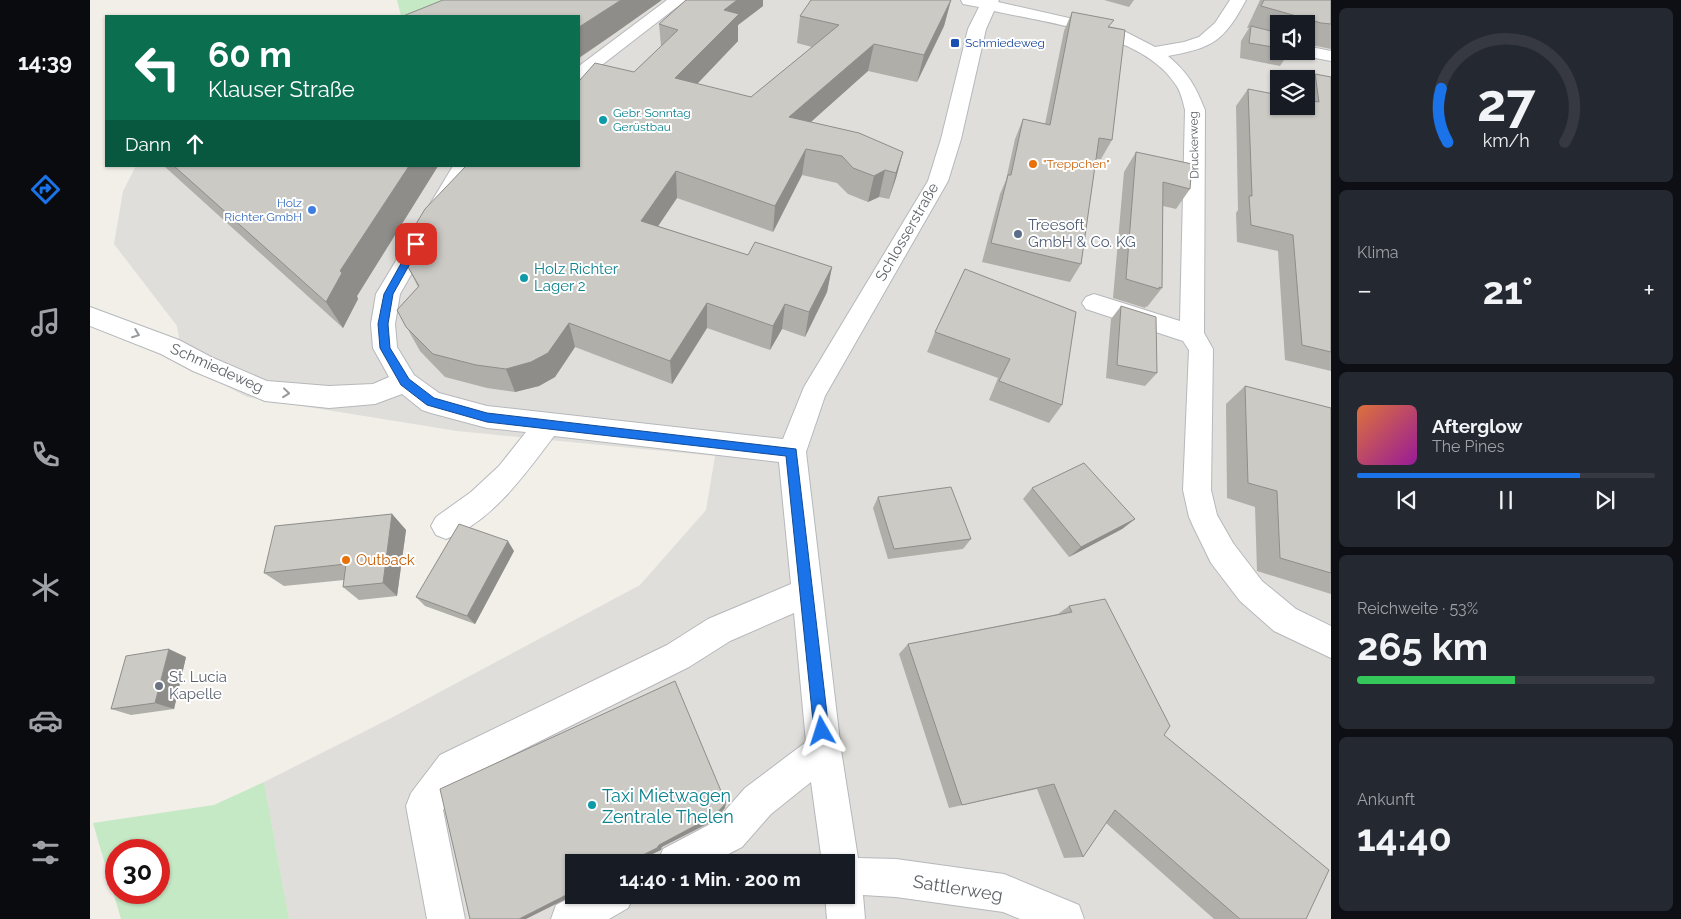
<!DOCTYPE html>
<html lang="de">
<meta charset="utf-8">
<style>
:root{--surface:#171b24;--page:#242831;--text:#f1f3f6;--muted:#9ea1a6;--line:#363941;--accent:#1a73e8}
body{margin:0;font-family:Raleway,sans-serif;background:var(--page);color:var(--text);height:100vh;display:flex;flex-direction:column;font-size:19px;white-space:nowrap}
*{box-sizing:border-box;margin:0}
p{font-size:16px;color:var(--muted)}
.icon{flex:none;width:28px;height:28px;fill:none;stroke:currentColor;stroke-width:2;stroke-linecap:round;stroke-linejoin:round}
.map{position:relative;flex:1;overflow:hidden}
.side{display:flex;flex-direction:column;gap:8px;padding:8px;background:#0d0f14;width:350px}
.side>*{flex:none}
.banner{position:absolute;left:15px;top:15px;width:475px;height:152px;border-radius:0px;box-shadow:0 1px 4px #0004;background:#0b6e4f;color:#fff;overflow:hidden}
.buttons{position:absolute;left:1180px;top:15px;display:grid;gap:10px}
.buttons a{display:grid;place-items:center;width:45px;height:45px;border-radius:0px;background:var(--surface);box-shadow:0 1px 4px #0004;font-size:25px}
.speed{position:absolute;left:15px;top:839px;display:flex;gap:10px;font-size:25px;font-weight:700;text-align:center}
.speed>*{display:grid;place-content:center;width:65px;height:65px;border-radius:50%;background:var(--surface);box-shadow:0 1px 4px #0004;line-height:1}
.speed .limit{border:8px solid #d22;background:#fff;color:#111}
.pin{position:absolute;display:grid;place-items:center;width:42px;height:42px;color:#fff;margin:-21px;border-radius:10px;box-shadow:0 2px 8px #0006}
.me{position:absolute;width:55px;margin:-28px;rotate:354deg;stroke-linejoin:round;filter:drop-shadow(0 0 4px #0008)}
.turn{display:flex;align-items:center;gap:18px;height:105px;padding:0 20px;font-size:22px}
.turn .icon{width:65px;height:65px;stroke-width:2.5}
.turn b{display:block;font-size:35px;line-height:42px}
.then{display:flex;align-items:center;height:48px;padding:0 20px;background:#0003;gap:10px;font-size:19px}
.big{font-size:38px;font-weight:700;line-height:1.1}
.side .tile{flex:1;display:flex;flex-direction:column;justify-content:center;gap:8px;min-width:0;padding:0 18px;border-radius:8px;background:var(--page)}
.side .dial{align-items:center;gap:0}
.dial svg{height:130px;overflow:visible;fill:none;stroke:var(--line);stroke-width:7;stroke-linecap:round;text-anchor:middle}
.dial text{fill:var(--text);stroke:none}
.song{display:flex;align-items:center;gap:15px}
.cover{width:60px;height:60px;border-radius:8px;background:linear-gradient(135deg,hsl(20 70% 55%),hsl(300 70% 35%))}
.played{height:5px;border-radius:2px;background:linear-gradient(90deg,var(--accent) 75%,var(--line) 75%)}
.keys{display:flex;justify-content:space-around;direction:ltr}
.heat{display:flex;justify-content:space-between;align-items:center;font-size:28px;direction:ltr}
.charge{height:8px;border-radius:4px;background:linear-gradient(90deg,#34c759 53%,var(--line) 0)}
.trip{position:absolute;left:475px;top:854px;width:290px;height:50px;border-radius:0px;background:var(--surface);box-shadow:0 1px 4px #0004;font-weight:700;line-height:50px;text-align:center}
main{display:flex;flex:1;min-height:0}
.dock{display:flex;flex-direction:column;width:90px;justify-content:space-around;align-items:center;background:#090b0e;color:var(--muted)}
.dock .icon{width:35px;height:35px}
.dock .selected{color:var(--accent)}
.dock b{font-size:22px;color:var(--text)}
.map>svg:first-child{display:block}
</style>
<main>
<nav class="dock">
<b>14:39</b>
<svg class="icon selected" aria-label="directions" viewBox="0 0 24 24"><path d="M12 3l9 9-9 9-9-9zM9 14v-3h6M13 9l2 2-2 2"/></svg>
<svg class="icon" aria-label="music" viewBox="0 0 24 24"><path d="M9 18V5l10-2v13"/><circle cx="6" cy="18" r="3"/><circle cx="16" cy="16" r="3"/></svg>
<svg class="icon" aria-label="phone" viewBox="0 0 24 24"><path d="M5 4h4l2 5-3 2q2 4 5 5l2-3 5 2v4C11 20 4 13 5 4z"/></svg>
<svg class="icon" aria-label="climate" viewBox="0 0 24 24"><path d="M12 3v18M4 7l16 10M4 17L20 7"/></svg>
<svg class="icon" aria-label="car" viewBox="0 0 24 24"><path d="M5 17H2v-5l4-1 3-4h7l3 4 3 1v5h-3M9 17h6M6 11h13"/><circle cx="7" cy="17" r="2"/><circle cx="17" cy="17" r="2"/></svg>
<svg class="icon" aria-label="filters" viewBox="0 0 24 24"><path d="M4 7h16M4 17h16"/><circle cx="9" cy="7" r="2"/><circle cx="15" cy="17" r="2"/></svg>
</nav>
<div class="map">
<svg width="1241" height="919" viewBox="0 0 1241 919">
<rect width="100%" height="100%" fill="#f1efe8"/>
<!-- industrial -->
<path fill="#e0deda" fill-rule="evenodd" d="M403 0H1241V919H199L174 782 303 717 550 585 616 510 625 456 367 431 157 397 93 363 87 326 24 244 33 191 46 166H489V16ZM1189 24H1216V51H1189ZM1189 79H1216V106H1189ZM484 862H756V895H484Z"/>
<!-- green -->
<g fill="#c5e8c5" fill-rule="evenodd">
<path d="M307 0H377L346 16H311Z"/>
<path d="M174 782 199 919H31L3 823 124 805ZM26 850H69V892H26Z"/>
</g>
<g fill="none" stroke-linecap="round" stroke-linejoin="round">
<!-- minor casing -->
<g stroke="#b5b8bc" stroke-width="2">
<g id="minor">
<path d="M577 0H596L495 78 489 79V66Z"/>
<path d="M871 0H909L908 2 1032 30 1065 47 1094 42 1109 37 1125 23 1140 0H1156C1134 41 1123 48 1078 56 1098 73 1105 85 1115 110L1114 333 1123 349 1121 490 1127 515 1143 543 1172 581 1206 609 1241 626V658L1184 631 1150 601 1121 563 1103 526 1099 517 1093 490 1099 350 1093 341 996 309 992 303 996 297 1004 294 1090 321 1095 110C1093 102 1091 92 1086 85 1054 34 958 23 904 11L896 29 871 139 858 181 735 396 716 452 751 750 768 858 806 859 914 874 989 905 994 919H930L913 912 806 897 773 895 775 919H737L735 895H756V862H732L721 782 681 814 652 847 623 862H568L573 849 626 821 655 788 716 742 704 613 640 641 599 667 374 779 353 810 375 919H337L316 806 321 793 350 755 577 645 618 619 701 584 689 462 464 436C436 473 402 522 356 539L346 535 341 526 346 517 381 492 409 466 436 432 397 428 341 413 332 410 312 394 285 404 239 408 175 401 103 371 71 354 0 326V307L89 340 121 357 177 381 239 386 283 384 299 377 283 348 281 324 286 294 363 166H383L310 294 305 324 307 347 324 375 349 393 397 406 693 439 714 387 838 181 851 139 878 29 889 7 873 4Z"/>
<path d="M1216 46 1241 51V61L1210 55 1207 51H1216Z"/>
<path d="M486 895H544L538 908 519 919H461L466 905Z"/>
</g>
</g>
<!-- minor -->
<use href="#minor" fill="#fff" fill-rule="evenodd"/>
</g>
<!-- wall -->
<g fill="#afaea9">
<path d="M596 0H673V6L648 25V41L607 84 661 97 722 47 707 43 710 16 861 0 854 26 827 82 778 71 721 122 813 152 806 178 799 199 789 197 778 202 758 194 747 183 712 175 683 232 587 198 568 226 658 255 742 267 737 292 715 337 692 329 680 350 617 328 582 384 485 347 465 377 449 386 425 392 397 388 355 377 330 351 307 310 328 287 318 267 320 256 314 244 544 72 571 46 569 24Z"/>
<path d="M1014 0H1044L1039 7Z"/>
<path d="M1170 0H1241V49L1216 44V24H1189V51H1200L1190 66 1150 58 1151 41 1159 28H1157Z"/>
<path d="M982 12 1020 28 1022 140 1011 159H1006L991 264 980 282 892 262 910 194 916 180 925 139 933 119 955 124 974 31Z"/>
<path d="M1225 74 1241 77V371L1195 360 1188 251 1147 242 1146 213 1148 210 1146 106 1158 89 1216 106V86Z"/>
<path d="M1046 152 1100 189 1086 209 1073 206 1072 288 1057 307 1056 306 1055 308 1023 298 1034 172Z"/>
<path d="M74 166H348L267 296 268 299 253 328Z"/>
<path d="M875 269 972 405 959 423 899 400 908 378 837 352 845 332Z"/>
<path d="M1031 306 1067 373 1055 386 1016 378 1021 319Z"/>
<path d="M1155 386 1241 408V594L1167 571 1165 507 1137 498 1136 404Z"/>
<path d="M942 488 1045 519 1032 529 979 557 933 499Z"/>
<path d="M788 497 881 539 873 549 798 559 783 508Z"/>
<path d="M302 514 316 530 307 596 269 600 253 587 254 580 194 586 174 573Z"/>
<path d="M424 551 385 624 335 606 326 597Z"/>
<path d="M979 606 1074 735 1216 919H1124L1016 823 993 857 974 858 947 789 859 808 809 654 818 644 968 614Z"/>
<path d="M96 657 84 709 41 715 21 709Z"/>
</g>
<!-- shaded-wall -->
<g fill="#8f8d8a">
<path d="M531 0H572L521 36 489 58V27Z"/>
<path d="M647 0H673V6L648 25V41L587 105 585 78 634 10Z"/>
<path d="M861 0 854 26 827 82 834 55Z"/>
<path d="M784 44 778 71 696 144 699 117Z"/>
<path d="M716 149 712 175 683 232 685 206Z"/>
<path d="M813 152 806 178 799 199 806 173Z"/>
<path d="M319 166H348L267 296 268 299 253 328 236 302 250 271Z"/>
<path d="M795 170 789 197 778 202 784 176Z"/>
<path d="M586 171 587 198 554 247 551 221Z"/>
<path d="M742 267 737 292 715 337 719 312Z"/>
<path d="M617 303V328L582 384 580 361Z"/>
<path d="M695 304 692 329 680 350 683 326Z"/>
<path d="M479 323 485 347 465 377 449 386 425 392 416 369Z"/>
<path d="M302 514 316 530 307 596 293 583Z"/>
<path d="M1045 519 1032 529 979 557 991 547Z"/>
<path d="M418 541 424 551 385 624 377 616Z"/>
<path d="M79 649 96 657 84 709 65 703Z"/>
<path d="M636 803 635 808 625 820 572 847 571 850 546 862H539L569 845Z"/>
<path d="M484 891V895L436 919H429Z"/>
</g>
<!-- building -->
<g fill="#cccac5" stroke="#8f8d8a">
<path d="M353 0H531L489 27V16H313Z"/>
<path d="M596 0H647L634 10 649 14 585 78 661 97 749 25 710 16 721 0H861L834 55 784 44 699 117 769 133 813 152 806 173 795 170 784 176 763 168 752 156 716 149 685 206 586 171 551 221 658 255 665 242 742 267 719 312 695 304 683 326 617 303 580 361 479 323 458 353 441 362 416 369 386 365 343 354 316 327 307 310 329 286 318 267 322 246 314 244 335 209 376 166H489V81L505 63 544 72 588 30 569 24Z"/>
<path d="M1174 0H1241V24L1231 23 1171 6Z"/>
<path d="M982 12 1024 20 1018 27 1035 30 1022 140 1009 138 991 264 901 243 918 175H921L933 119 960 125Z"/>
<path d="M1161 26 1189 33V48L1159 43Z"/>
<path d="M1225 74 1241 77V352L1212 345 1203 235 1161 225 1159 196H1162L1158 89 1189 95V106H1216V100L1229 102Z"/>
<path d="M1046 152 1102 164 1100 189 1073 182 1072 288 1069 287V289L1036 279Z"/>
<path d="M84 166H319L250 271 252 273 236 302Z"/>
<path d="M875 269 986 312 972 405 909 381 920 359 845 332Z"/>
<path d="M1031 306 1066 317 1067 373 1027 365Z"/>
<path d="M1155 386 1241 408V573L1190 558 1187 491 1158 483Z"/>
<path d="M994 463 1045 519 991 547 942 488Z"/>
<path d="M861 487 881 539 804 549 788 497Z"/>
<path d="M302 514 293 583 253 587 256 564 174 573 185 526Z"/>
<path d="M369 524 418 541 377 616 326 597Z"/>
<path d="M1015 599 1080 726 1074 735 1239 870 1216 919H1150L1025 810 993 857 964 784 872 805 818 644 982 612 979 606Z"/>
<path d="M79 649 65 703 21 709 36 656Z"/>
<path d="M585 681 636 803 625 815 569 845 567 848 539 862H484V891L429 919H380L350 789Z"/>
</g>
<!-- one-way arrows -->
<defs><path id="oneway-chevron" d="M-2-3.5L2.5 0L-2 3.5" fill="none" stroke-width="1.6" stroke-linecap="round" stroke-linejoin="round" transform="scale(1.25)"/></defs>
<g stroke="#979a9d">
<use href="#oneway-chevron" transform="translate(46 334) rotate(21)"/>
<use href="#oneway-chevron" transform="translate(196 393) rotate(6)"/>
</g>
<!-- route -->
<path fill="#1a73e8" stroke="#114b97" d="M326 241 331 244 303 294 298 324 300 348 319 379 344 398 397 413 706 449 739 731 736 736 732 738 727 736 724 731 696 456 397 422 337 405 311 385 290 348 288 324 294 294 323 242Z"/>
<!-- markers -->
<rect fill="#1a4fb4" stroke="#fff" stroke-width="2" x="860" y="38" width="10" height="10" rx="2.5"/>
<g fill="#0f9aa8" stroke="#fff" stroke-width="2">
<circle cx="513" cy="120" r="5"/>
<circle cx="434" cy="278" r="5"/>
<circle cx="502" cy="805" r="5"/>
</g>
<g fill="#e8710a" stroke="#fff" stroke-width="2">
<circle cx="943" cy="164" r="5"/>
<circle cx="256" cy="560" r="5"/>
</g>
<circle fill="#3f7fe0" stroke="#fff" stroke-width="2" cx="222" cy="210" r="5"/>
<circle fill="#5c6f8a" stroke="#fff" stroke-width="2" cx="928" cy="234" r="5"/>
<circle fill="#6b7280" stroke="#fff" stroke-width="2" cx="69" cy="686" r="5"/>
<g text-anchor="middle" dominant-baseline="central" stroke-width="4" stroke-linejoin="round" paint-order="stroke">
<!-- far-transit labels -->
<g font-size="12" fill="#164399" stroke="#fff" text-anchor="start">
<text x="875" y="43">Schmiedeweg</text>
</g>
<!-- far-culture labels -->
<g font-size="12" fill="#0d838f" stroke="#fff" text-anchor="start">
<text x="523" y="113">Gebr. Sonntag<tspan x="523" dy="14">Gerüstbau</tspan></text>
</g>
<!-- far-street labels -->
<g font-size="12" fill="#5f6368" stroke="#fff">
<text transform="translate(1104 145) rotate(-91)">Druckerweg</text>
</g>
<!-- far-food labels -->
<g font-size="12" fill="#c56008" stroke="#fff" text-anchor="start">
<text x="953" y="164">"Treppchen"</text>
</g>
<!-- far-shop labels -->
<g font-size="12" fill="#366cbe" stroke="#fff" text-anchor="end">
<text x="212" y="203">Holz<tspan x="212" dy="14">Richter GmbH</tspan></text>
</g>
<!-- service labels -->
<g font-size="15" fill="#4e5e75" stroke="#fff" text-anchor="start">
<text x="938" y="225">Treesoft<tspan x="938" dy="17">GmbH &amp; Co. KG</tspan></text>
</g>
<!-- street labels -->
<g font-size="15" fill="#5f6368" stroke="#fff">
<text transform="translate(817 232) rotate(-60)">Schlosserstraße</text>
<text transform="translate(127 368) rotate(24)">Schmiedeweg</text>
</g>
<!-- culture labels -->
<g font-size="15" fill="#0d838f" stroke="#fff" text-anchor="start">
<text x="444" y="269">Holz Richter<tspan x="444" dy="17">Lager 2</tspan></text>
</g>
<!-- food labels -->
<g font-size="15" fill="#c56008" stroke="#fff" text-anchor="start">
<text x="266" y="560">Outback</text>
</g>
<!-- worship labels -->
<g font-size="15" fill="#5b616d" stroke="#fff" text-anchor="start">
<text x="79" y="677">St. Lucia<tspan x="79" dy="17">Kapelle</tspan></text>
</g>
<!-- near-culture labels -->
<g font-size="18" fill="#0d838f" stroke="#fff" text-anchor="start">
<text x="512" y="795">Taxi Mietwagen<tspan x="512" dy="21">Zentrale Thelen</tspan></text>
</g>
<!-- near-street labels -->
<g font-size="18" fill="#5f6368" stroke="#fff">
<text transform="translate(868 888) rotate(9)">Sattlerweg</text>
</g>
</g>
</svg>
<div class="buttons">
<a><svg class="icon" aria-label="sound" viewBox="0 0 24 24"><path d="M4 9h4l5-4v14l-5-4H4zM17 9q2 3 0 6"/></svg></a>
<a><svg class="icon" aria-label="layers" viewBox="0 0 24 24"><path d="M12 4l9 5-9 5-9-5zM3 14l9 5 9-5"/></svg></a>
</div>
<div class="speed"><div class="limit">30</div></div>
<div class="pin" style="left:326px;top:244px;background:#d93025"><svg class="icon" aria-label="arrive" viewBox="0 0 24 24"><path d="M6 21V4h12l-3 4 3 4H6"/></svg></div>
<svg class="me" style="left:732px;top:731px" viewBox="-20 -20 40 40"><path d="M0-17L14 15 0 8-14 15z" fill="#1a73e8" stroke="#fff" stroke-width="4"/></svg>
<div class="trip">14:40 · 1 Min. · 200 m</div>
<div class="banner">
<div class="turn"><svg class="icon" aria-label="left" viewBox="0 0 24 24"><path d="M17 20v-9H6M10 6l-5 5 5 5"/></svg><div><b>60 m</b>Klauser Straße</div></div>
<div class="then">Dann<svg class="icon" aria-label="ahead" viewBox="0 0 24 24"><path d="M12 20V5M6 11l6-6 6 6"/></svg></div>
</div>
</div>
<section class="side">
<div class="tile dial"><svg viewBox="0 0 100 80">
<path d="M14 69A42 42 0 1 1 86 69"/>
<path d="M14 69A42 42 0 0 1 10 36" stroke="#1a73e8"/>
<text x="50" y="56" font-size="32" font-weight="700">27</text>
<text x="50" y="72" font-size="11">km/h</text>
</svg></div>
<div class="tile"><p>Klima</p>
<div class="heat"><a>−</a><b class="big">21°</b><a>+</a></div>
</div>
<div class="tile">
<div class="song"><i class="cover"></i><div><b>Afterglow</b><p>The Pines</p></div></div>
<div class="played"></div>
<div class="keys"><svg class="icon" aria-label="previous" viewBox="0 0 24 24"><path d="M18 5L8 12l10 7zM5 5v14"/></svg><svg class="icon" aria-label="pause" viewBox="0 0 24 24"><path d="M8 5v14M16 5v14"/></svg><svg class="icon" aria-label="next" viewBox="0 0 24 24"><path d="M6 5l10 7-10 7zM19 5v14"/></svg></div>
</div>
<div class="tile"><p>Reichweite · 53%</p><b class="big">265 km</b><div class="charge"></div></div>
<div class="tile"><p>Ankunft</p><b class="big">14:40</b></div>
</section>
</main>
